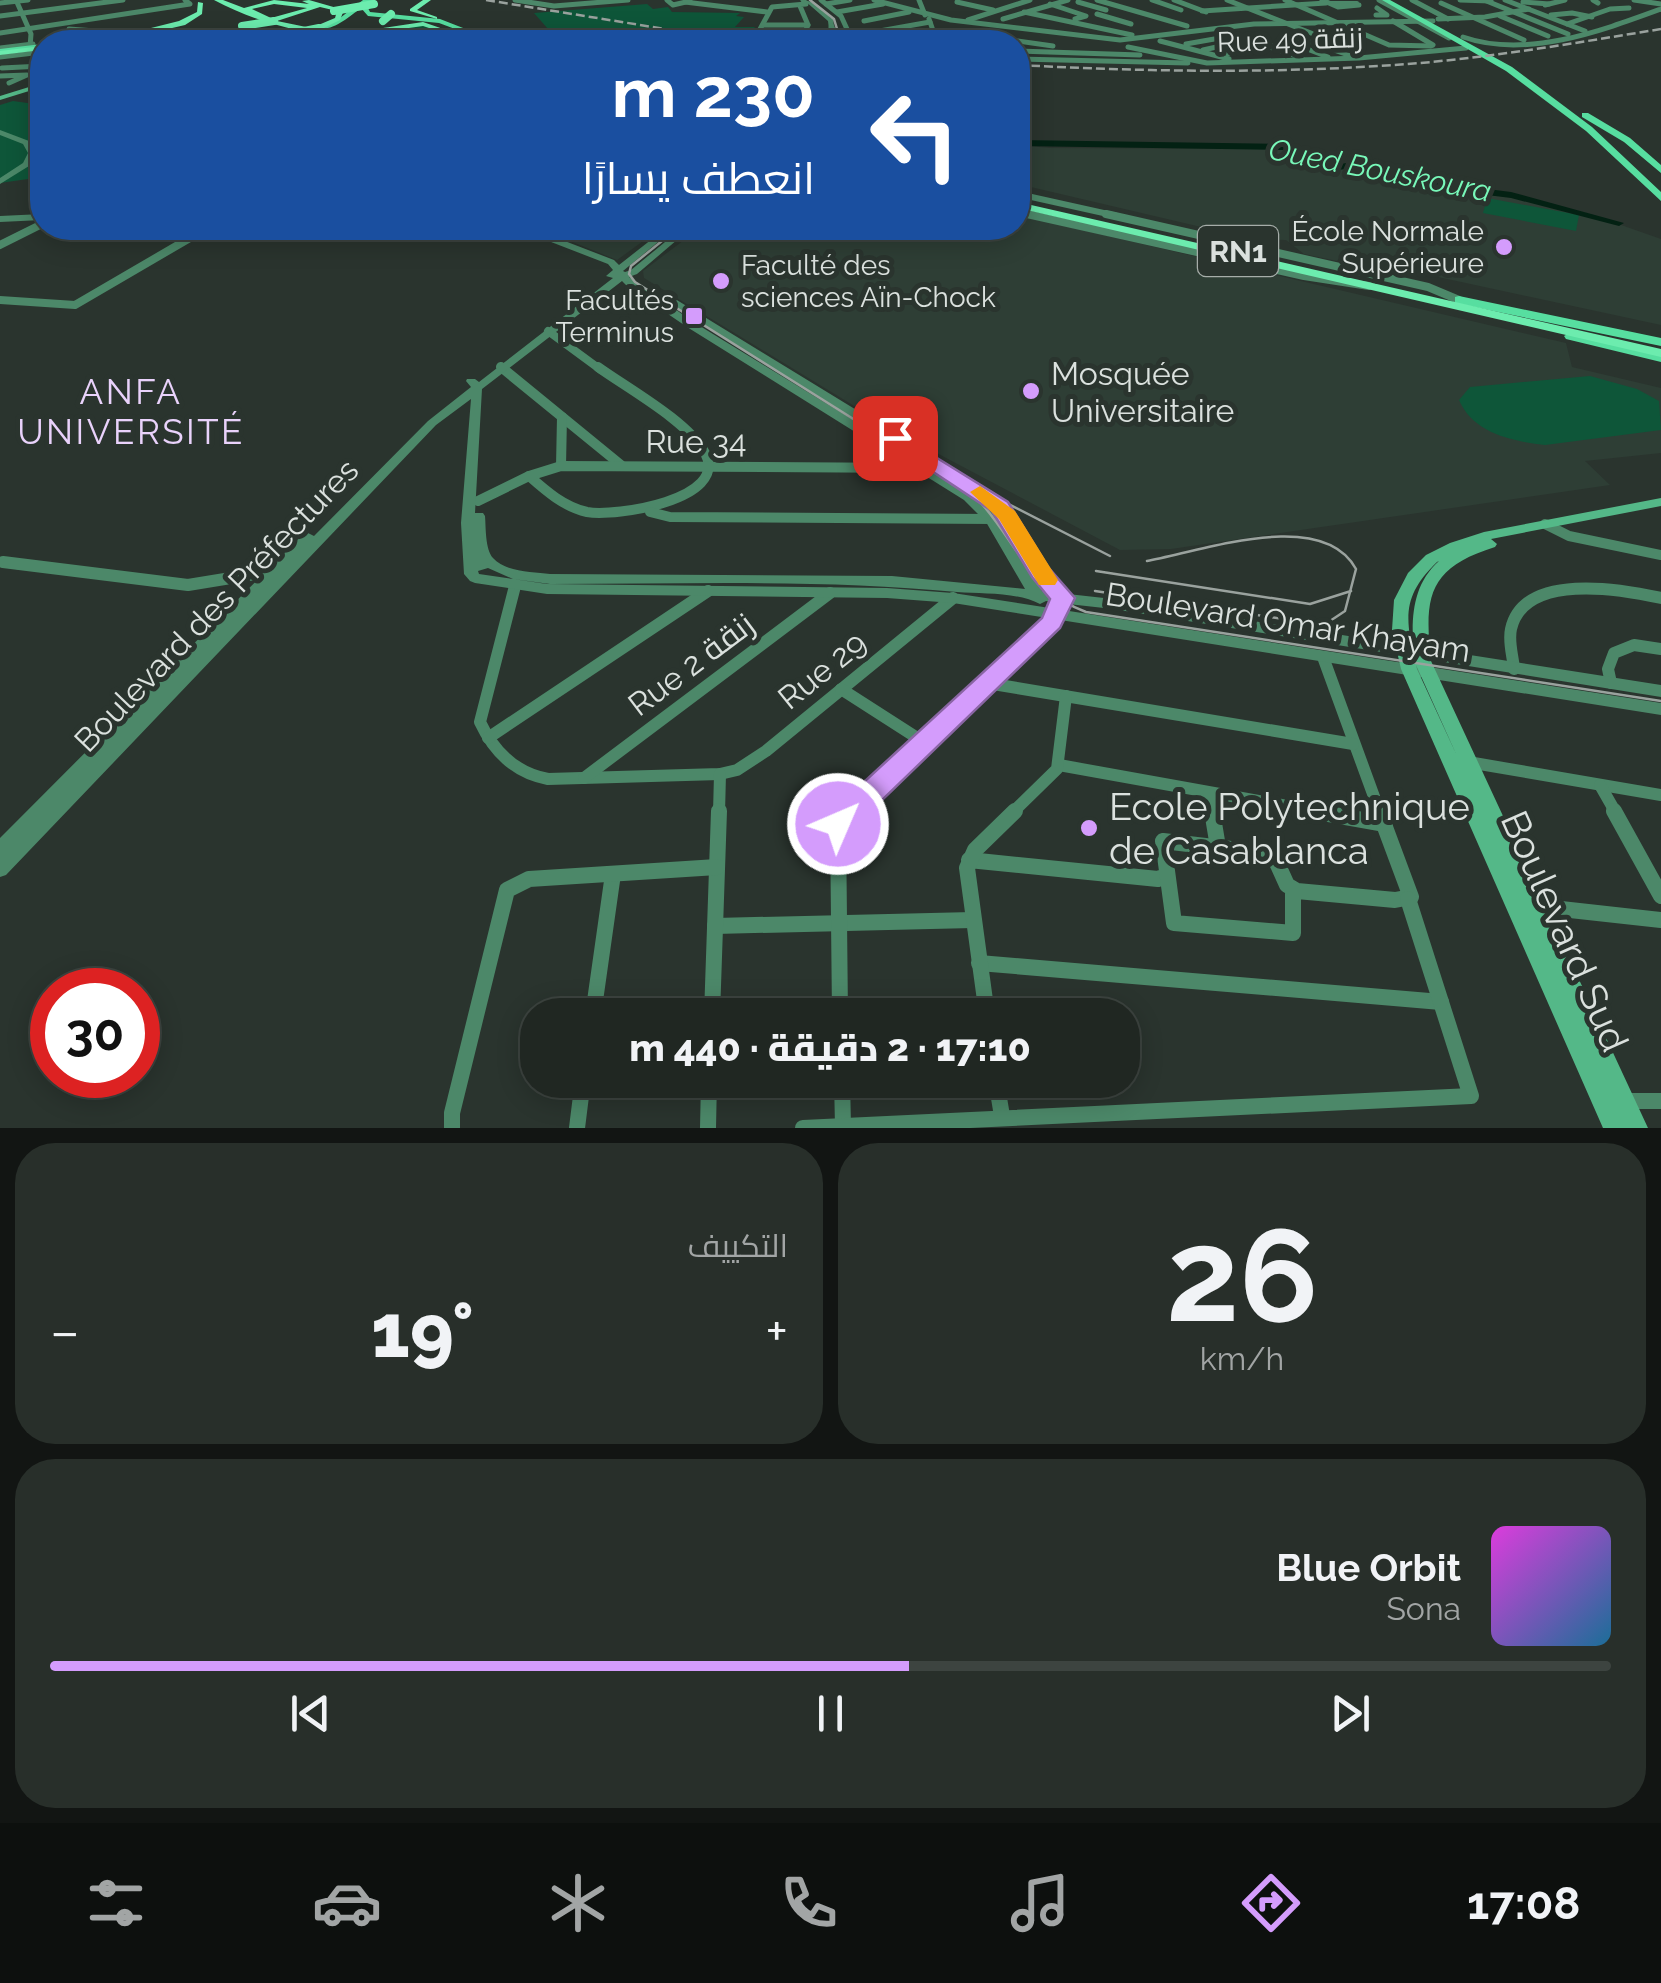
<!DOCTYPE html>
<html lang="ar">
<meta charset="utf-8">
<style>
:root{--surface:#202722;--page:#282f2a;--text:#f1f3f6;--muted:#a2a5a5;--line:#3d4440;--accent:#d49cfc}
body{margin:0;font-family:Raleway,Cairo,sans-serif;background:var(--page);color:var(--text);direction:rtl;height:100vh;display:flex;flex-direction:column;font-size:38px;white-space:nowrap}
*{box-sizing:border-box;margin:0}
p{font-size:32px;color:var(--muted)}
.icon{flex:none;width:55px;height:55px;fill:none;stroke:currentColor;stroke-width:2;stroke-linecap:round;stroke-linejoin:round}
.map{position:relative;height:1128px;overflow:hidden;direction:ltr}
.side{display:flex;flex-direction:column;gap:15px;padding:15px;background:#121513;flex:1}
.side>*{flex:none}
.top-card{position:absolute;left:30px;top:30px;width:1000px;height:210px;border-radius:40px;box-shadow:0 5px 25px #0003,0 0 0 2px var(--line);direction:rtl;background:#1a4fa0;color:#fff;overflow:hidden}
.speed{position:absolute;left:30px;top:968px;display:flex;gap:20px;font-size:50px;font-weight:700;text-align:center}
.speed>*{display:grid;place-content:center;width:130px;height:130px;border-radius:50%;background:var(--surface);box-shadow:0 5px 25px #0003,0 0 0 2px var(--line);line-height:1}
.speed .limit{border:15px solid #d22;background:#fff;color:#111}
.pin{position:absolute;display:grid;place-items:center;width:85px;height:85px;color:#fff;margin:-42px;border-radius:20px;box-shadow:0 5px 15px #0006}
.me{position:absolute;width:110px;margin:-55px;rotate:45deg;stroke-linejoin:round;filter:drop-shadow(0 0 8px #0008)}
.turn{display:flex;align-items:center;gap:35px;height:210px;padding:0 50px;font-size:45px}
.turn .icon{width:130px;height:130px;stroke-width:2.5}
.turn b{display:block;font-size:70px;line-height:85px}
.big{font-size:75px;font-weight:800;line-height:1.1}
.side .card{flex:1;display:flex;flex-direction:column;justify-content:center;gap:15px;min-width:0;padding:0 35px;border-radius:40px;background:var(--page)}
.side .dial{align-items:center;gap:0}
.dial b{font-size:130px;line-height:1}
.song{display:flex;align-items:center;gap:30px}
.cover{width:120px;height:120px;border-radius:15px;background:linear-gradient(135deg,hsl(300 70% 55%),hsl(200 70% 35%))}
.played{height:10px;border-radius:5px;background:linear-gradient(90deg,var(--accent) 55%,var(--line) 55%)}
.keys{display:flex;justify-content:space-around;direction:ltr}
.heat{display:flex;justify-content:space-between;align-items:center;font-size:55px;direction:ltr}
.side .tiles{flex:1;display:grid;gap:15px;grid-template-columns:1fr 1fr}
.card:last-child{grid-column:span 2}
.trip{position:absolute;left:520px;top:998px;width:620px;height:100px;border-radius:40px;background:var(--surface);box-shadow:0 5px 25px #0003,0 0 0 2px var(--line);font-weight:800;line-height:100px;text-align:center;direction:rtl}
.tabs{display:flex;height:160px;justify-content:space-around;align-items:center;background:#0d100e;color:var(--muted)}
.tabs .icon{width:70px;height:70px}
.tabs .on{color:var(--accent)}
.tabs b{font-size:45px;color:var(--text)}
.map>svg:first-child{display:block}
</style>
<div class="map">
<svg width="1661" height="1128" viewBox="0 0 1661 1128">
<rect width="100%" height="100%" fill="#2a342e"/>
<!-- built -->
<g fill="#2e3e35">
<path d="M1018 145 1050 148 1290 149 1335 169 1366 164 1401 176 1398 179 1486 196 1510 195 1587 213 1661 239V325L1341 256 1337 261 1304 254 1286 240 1242 239 1231 234 1018 184Z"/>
<path d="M1018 215 1566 343 1572 367 1661 388V453L1585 461 1610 485 1171 549 1120 550 897 432 644 278 643 271 700 228H1018Z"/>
<path d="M538 228H661L617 260Z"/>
</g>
<!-- green -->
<g fill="#0e5639">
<path d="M647 4 653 9 668 7 672 12 740 13 736 16 744 17 735 27H755L752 31 732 30 718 42H554L556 38 534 13Z"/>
<path d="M418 24 473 42 413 38 432 42H381L346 36Z"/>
<path d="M13 101 42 105V177L0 183V105Z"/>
<path d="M1487 198 1579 215 1576 231 1483 213Z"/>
<path d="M1590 376 1637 389 1659 401 1661 430 1545 445C1511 441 1473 433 1459 400L1470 387Z"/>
</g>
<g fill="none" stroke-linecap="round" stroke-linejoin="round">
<!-- river -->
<path fill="#032113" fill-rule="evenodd" d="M1018 140 1285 144 1339 164 1370 160 1440 183 1511 192 1624 223 1619 226 1511 198 1439 189 1369 166 1338 170 1284 150 1018 146Z"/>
<!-- trunk-tunnel -->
<path stroke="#454e48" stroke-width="8" stroke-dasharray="8 4" stroke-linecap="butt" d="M188 42 203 36"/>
<!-- pedestrian -->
<path stroke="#4c8869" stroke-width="4" d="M1326 3H1357"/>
<!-- minor-far5 -->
<g stroke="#4c8869" stroke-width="5">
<path d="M16 0 31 34 30 47"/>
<path d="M515 0 554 6 628 0"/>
<path d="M667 0 673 5 690 1"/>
<path d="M821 0 841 16 853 42"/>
<path d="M874 0 951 20 1120 40 1254 24 1433 21"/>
<path d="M919 0 925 15"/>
<path d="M1097 0 1187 26"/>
<path d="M1152 0 1181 10"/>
<path d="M1174 0 1206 12"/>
<path d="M1227 0 1321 37"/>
<path d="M1285 0 1389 45 1431 46"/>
<path d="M1322 0 1338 7 1359 5"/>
<path d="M1379 0 1449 38"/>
<path d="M1412 0 1448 19"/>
<path d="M1460 0 1491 1"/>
<path d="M1484 0 1568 34"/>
<path d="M1505 0 1585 31"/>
<path d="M1593 0 1598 3"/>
<path d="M1634 0 1661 4"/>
<path d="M685 2 767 12"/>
<path d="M957 2 993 10"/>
<path d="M1078 2 1106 10"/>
<path d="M1523 2 1549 4"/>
<path d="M0 3 28 0"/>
<path d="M1441 3 1524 40"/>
<path d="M826 4 850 0"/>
<path d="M1050 4 1086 16 1075 19"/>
<path d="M1545 5 1565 0"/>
<path d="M800 6 808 25 803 36 759 31 772 7 806 4 803 0"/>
<path d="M1202 11 1326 3"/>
<path d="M837 12 883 4"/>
<path d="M1024 12 1132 35"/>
<path d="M1097 14 1131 24"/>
<path d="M1376 15H1387L1377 8"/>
<path d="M1551 15 1572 13 1592 17"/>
<path d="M0 16 123 0"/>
<path d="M1500 16 1548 36"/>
<path d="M929 19 937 42"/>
<path d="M1003 19 1068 0"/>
<path d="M1438 19 1485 17 1529 9"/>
<path d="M831 20V42"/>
<path d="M968 20 1030 0"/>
<path d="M864 21 909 12"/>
<path d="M1393 21 1433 45"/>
<path d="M1567 24 1610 9 1629 8"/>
<path d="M763 25H808"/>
<path d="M69 29 95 31"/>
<path d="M1220 30 1302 58"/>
<path d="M874 32 930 22"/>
<path d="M0 33 190 4 185 0"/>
<path d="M961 36 1002 41"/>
<path d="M1463 37C1526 59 1601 31 1661 9"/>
<path d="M1003 39 1053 46"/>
<path d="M1160 41 1229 59"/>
<path d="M43 42 86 33"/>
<path d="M1289 42 1328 57"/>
<path d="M1186 44 1220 38"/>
<path d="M1128 47 1207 63 1359 58 1466 48"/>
<path d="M0 48 33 44"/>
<path d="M1203 50 1248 40"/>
<path d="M1018 51 1140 55"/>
<path d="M1228 54 1305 40 1354 57"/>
<path d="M0 57 42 52"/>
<path d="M1018 59 1188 63"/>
<path d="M2 68 42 66"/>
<path d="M0 76 27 75 9 83"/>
</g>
<!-- minor-far4 -->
<g stroke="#4c8869" stroke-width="6">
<path d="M1018 194 1117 216"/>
<path d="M1018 212 1038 216"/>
</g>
<!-- minor-far3 -->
<g stroke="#4c8869" stroke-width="8">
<path d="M1027 214 1304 276 1369 286"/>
<path d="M1106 214 1428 287 1459 300"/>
<path d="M0 245 42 224"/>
<path d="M0 300 75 305 207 228"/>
<path d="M548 331 601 370"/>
<path d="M501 367 504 370"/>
</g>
<!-- minor-far2 -->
<g stroke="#4c8869" stroke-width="10">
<path d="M501 367 621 465"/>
<path d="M561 466 562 417"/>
<path d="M529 476C546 491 564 507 587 512 615 517 730 500 705 453 689 422 627 388 598 367"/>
<path d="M478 501 529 476 561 466 922 468"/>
<path d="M650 512 670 517 993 519"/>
<path d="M1545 524 1569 536 1661 555"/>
<path d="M0 562 24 565"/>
</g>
<!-- minor-far1 -->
<g stroke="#4c8869" stroke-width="12">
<path d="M3 562 188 585 274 571"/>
<path d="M515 586 480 722C494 752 515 773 548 779L720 774 737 770 766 751 953 598"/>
<path d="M1323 657 1380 813"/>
<path d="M1514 669C1513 656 1508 642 1511 629 1524 572 1620 589 1661 598"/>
<path d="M987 683 1353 744"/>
<path d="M1611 683 1608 669 1614 653 1634 645 1661 649"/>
<path d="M841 689 922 741"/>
<path d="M488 738 708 591"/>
<path d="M1468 762 1661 795"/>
<path d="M1059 765 1326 813"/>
<path d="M584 778 830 593"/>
<path d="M1600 785 1616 813"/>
<path d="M1209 794 1212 813"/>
<path d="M719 813 720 774"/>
<path d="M849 813 1058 614"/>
<path d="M1012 813 1057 769 1066 696"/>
</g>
<!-- minor -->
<g stroke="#4c8869" stroke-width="16">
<path d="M1212 811 1218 847"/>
<path d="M1312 811 1385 824"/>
<path d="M1614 811 1661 896"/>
<path d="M969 860 1158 879 1166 876"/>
<path d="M1293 889V933L1174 923 1163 841 1273 854 1287 885 1297 891 1395 900 1411 897 1379 811"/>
<path d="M1534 906 1661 920"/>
<path d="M715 926 973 920"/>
<path d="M979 963 1441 1002"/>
<path d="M593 1015 613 874"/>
<path d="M712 1015 719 811"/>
<path d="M840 1015 838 824 852 811"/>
<path d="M987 1015 967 868 975 850 1015 811"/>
<path d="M842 1080 843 1126"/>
<path d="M996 1080 1002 1116"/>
<path d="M1622 1101H1661"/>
<path d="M452 1128V1113L507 890 529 879 717 867"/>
<path d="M577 1128 583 1080"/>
<path d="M708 1128 709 1080"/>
<path d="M803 1128 1471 1096 1408 899"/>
</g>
<!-- tertiary -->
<g fill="#4c8869" fill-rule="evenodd">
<path d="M804 0C827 5 835 22 839 42H833L828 21Z"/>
<path d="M0 130 29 141 36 153 29 166 0 184V178L23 163 28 153 23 144 0 135Z"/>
<path d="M42 214V220L0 222V216Z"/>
<path d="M499 228H511L523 231 520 228H531L614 260 619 265 666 228H675L623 271 625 272 631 270 682 228H691L637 274 629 277 695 323 974 494 995 516 1042 591 1050 592 1007 525 987 502 661 298V294H667L997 496 1017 519 1068 594 1113 599 1661 685V697L1113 609 1068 604 1061 608 1056 606 1054 602 1046 601 1040 604C1018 592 983 594 957 592 823 579 685 584 550 584L513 579 488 568 478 571 479 574 547 584 887 588 953 593 1661 703V715L953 603 887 598 547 594 475 583 470 581 464 574 461 523 471 399 436 425 6 875 0 877V838L303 534 308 533 314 536 428 421 471 387 466 381 467 379H475L479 382 613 278 606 276 613 270 608 264 533 235 529 238ZM622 281 627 286 687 327 964 500 986 522 1025 589 892 576 550 574C533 572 505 572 493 558 485 549 486 527 485 516L483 513H475L482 389Z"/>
</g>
<!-- secondary -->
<g fill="#54b888" fill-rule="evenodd">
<path d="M42 83V87L0 100V96Z"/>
<path d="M1661 498V506L1491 539 1497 544 1495 547C1428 568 1424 596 1431 661L1648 1128H1603L1401 669 1392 630 1394 600 1408 573 1426 555 1450 543 1484 532ZM1439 561C1411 586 1411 621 1414 656 1404 614 1405 593 1437 562ZM1416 665 1457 756 1417 669Z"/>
</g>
<!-- primary -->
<g fill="#57dea0" fill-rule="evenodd">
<path d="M363 0H375L368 8 370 12 440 19 499 42H490L439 23 368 16 361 8C349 17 332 32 318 28L340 18Z"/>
<path d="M1382 0H1390L1512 67 1592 127 1661 192V201L1586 131 1506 71Z"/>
<path d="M270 37 273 41 214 42 218 40Z"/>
<path d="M42 44V48L0 53V49Z"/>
<path d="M1582 113H1588L1630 138 1661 165V173L1624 142 1582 117Z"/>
<path d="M1459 296 1661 338V346L1455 303V297Z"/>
<path d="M1571 332 1661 354V362L1566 339 1564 336Z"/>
</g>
<!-- trunk -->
<g fill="#6cecae" fill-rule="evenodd">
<path d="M214 0H223L244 8 274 0 309 4 302 1 309 0 344 10 340 20 320 30 343 34 423 22 481 42H471L423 26 352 36 436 40 439 42C362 42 283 37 214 0ZM274 4 307 8 271 18 252 9ZM320 7 337 11 335 18 316 26V29L277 21Z"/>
<path d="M423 0H431L417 10 437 17V19L410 11V9Z"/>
<path d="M198 2 203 3 202 14 185 25 155 32 159 36 93 42 82 41 143 33V30L179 21 197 12Z"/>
<path d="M289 32 286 36 143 41 147 39Z"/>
<path d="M42 46V50L0 55V51Z"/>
<path d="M1018 202 1661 349V357L1018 208Z"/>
</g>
<!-- tram -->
<g stroke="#9aa29e" stroke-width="2.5">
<path d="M810 0 834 19 841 42"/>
<path d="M678 228 631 266 629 274 635 282 973 494C1014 535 1028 591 1086 612L1661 701"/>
<path d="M981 490 1110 556"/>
<path d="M1096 571 1310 604 1351 591"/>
<path d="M1095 591 1324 625 1345 611 1356 569C1322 507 1202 551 1147 561"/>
</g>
<!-- rail -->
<g stroke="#9aa29e" stroke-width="2.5" stroke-dasharray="9 4" stroke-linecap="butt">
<path d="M486 0 745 42"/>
<path d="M1018 65C1152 72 1286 74 1420 63 1501 56 1581 42 1661 29"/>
</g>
<!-- trunk-bridge -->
<g stroke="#6cecae" stroke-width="8">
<path d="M334 11 374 4"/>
<path d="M383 21 391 14"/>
<path d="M242 26 274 21"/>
<path d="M269 38 319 28"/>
<path d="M307 41 343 35"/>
</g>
</g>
<!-- route -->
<path fill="#d49cfc" stroke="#8a65a4" stroke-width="2.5" d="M895 432 1008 502 1048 567 1075 598 1060 628 848 833 838 837 827 833 823 824 827 816 1042 618 1050 599 1032 577 992 511 888 442V434Z"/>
<!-- slow -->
<path fill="#f59e0b" d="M980 486 1015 511 1058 580 1055 585H1039L999 519 970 492Z"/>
<!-- markers -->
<g fill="#d49cfc" stroke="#2a342e" stroke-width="4">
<circle cx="1504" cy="247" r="10"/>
<circle cx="721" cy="281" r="10"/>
<rect x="684" y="306" width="20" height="20" rx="5"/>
<circle cx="1031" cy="391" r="10"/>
<circle cx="1089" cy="828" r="10"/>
</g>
<g text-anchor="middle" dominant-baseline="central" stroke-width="10" stroke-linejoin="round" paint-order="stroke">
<!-- far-street labels -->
<g font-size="28" fill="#dbe1de" stroke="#2a342e">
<text transform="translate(1290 40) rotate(-2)">Rue 49 زنقة</text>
</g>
<!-- far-poi labels -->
<g font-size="28" fill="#dbe1de" stroke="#2a342e" text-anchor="end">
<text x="1484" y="231">École Normale<tspan x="1484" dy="32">Supérieure</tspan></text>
<text x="741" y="265" text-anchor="start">Faculté des<tspan x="741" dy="32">sciences Aïn-Chock</tspan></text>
<text x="674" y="300">Facultés<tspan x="674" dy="32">Terminus</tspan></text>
</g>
<!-- far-water labels -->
<g font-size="30" font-style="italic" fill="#78f8b9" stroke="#2a342e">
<text transform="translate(1380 170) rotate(11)">Oued Bouskoura</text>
</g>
<!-- shield labels -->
<rect fill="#2a342e" stroke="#a6ada9" stroke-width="2.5" x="1198" y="226" width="80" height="50" rx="8"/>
<g font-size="30" font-weight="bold" fill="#dbe1de">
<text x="1238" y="251">RN1</text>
</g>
<!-- poi labels -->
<g font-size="32" fill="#dbe1de" stroke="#2a342e" text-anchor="start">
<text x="1051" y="373">Mosquée<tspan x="1051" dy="37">Universitaire</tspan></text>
</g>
<!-- street labels -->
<g font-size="32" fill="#dbe1de" stroke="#2a342e">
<text x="696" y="441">Rue 34</text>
<text transform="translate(216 605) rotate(-46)">Boulevard des Préfectures</text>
<text transform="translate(1288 622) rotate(9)">Boulevard Omar Khayam</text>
<text transform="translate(691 664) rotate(-37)">Rue 2 زنقة</text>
<text transform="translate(822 670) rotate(-39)">Rue 29</text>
</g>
<!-- neighbourhood labels -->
<g font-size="35" letter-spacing="2.5" fill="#e9d2fb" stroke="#2a342e">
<text x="131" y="391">ANFA<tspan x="131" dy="40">UNIVERSITÉ</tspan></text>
</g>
<!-- near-poi labels -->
<g font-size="38" fill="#dbe1de" stroke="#2a342e" text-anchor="start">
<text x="1109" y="806">Ecole Polytechnique<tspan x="1109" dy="44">de Casablanca</tspan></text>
</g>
<!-- near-street labels -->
<g font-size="38" fill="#dbe1de" stroke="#2a342e">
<text transform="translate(1565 931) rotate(66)">Boulevard Sud</text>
</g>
</g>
</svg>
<div class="speed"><div class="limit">30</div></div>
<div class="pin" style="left:895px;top:438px;background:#d93025"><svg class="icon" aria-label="arrive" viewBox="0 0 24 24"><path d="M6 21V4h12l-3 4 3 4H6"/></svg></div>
<svg class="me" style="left:838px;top:824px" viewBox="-20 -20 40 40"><circle r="17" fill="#d49cfc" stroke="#fff" stroke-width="3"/><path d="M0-11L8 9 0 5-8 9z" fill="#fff"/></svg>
<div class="trip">17:10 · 2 دقيقة · 440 m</div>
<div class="top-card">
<div class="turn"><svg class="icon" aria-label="left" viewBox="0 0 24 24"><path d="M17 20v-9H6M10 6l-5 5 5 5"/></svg><div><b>230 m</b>انعطف يسارًا</div></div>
</div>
</div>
<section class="side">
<div class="tiles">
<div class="card dial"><b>26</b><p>km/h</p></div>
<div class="card"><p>التكييف</p>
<div class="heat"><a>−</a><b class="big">19°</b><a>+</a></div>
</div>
<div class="card">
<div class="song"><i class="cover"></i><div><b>Blue Orbit</b><p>Sona</p></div></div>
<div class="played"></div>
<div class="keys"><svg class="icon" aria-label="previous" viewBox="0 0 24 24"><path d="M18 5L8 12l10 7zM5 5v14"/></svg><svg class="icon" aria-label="pause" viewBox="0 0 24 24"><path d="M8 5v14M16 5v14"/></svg><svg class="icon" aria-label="next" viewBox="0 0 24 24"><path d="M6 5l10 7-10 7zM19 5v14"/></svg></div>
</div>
</div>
</section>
<nav class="tabs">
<b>17:08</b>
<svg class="icon on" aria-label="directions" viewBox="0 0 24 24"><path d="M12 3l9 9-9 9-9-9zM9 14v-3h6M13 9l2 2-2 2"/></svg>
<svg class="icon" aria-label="music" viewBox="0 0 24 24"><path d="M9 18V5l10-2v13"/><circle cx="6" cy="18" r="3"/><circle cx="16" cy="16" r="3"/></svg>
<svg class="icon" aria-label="phone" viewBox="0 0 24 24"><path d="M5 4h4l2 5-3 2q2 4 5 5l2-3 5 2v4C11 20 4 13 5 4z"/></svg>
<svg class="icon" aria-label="climate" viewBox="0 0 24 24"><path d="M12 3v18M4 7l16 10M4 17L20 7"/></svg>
<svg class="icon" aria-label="car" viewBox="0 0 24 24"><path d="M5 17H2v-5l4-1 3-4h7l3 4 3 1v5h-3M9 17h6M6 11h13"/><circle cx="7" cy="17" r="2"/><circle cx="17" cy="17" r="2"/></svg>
<svg class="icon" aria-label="filters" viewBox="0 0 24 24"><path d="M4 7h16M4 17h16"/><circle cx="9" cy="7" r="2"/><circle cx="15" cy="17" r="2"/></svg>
</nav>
